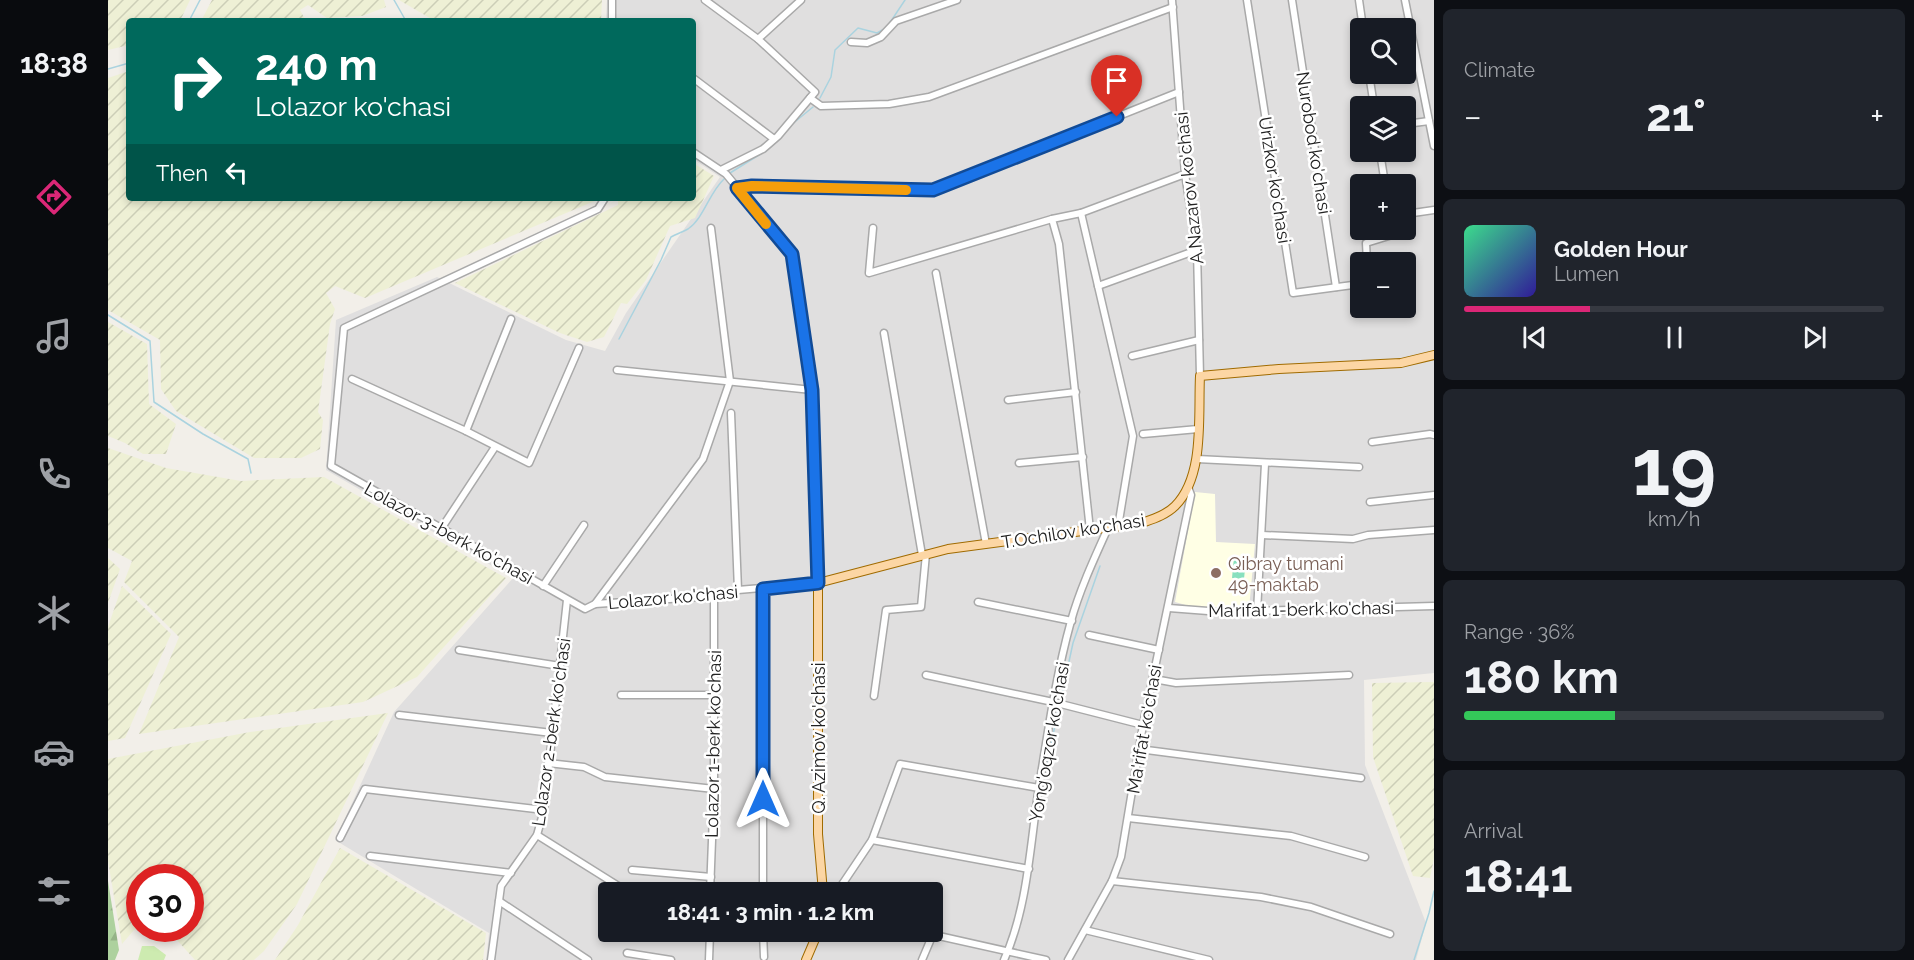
<!DOCTYPE html>
<meta charset="utf-8">
<style>
:root{--surface:#171b24;--page:#20242c;--text:#f1f3f6;--muted:#9ea1a6;--line:#363941;--accent:#db2777}
body{margin:0;font-family:Raleway,sans-serif;background:var(--page);color:var(--text);height:100vh;display:flex;flex-direction:column;font-size:22px;white-space:nowrap}
*{box-sizing:border-box;margin:0}
p{font-size:20px;color:var(--muted)}
.icon{flex:none;width:33px;height:33px;fill:none;stroke:currentColor;stroke-width:2;stroke-linecap:round;stroke-linejoin:round}
.map{position:relative;flex:1;overflow:hidden}
.details{display:flex;flex-direction:column;gap:9px;padding:9px;background:#0d0f14;width:480px}
.details>*{flex:none}
.hud{position:absolute;left:18px;top:18px;width:570px;height:183px;border-radius:6px;box-shadow:0 3px 9px #0003;background:#00695c;color:#fff;overflow:hidden}
.fabs{position:absolute;left:1242px;top:18px;display:grid;gap:12px}
.fabs a{display:grid;place-items:center;width:66px;height:66px;border-radius:6px;background:var(--surface);box-shadow:0 3px 9px #0003;font-size:30px}
.speed{position:absolute;left:18px;top:864px;display:flex;gap:12px;font-size:30px;font-weight:700;text-align:center}
.speed>*{display:grid;place-content:center;width:78px;height:78px;border-radius:50%;background:var(--surface);box-shadow:0 3px 9px #0003;line-height:1}
.speed .limit{border:9px solid #d22;background:#fff;color:#111}
.pin{position:absolute;display:grid;place-items:center;width:51px;height:51px;color:#fff;margin:-62px -26px;border-radius:50% 50% 50% 0;rotate:-45deg;box-shadow:0 0 6px #0007}
.pin .icon{rotate:45deg}
.me{position:absolute;width:66px;margin:-33px;rotate:0deg;stroke-linejoin:round;filter:drop-shadow(0 0 4px #0008)}
.turn{display:flex;align-items:center;gap:21px;height:126px;padding:0 30px;font-size:27px}
.turn .icon{width:78px;height:78px;stroke-width:2.5}
.turn b{display:block;font-size:42px;line-height:51px}
.then{display:flex;align-items:center;height:57px;padding:0 30px;background:#0003;gap:12px;font-size:22px}
.big{font-size:45px;font-weight:700;line-height:1.1}
.details .widget{flex:1;display:flex;flex-direction:column;justify-content:center;gap:9px;min-width:0;padding:0 21px;border-radius:9px;background:var(--page)}
.details .dial{align-items:center;gap:0}
.dial b{font-size:78px;line-height:1}
.song{display:flex;align-items:center;gap:18px}
.cover{width:72px;height:72px;border-radius:9px;background:linear-gradient(135deg,hsl(150 70% 55%),hsl(250 70% 35%))}
.played{height:6px;border-radius:3px;background:linear-gradient(90deg,var(--accent) 30%,var(--line) 30%)}
.keys{display:flex;justify-content:space-around;direction:ltr}
.heat{display:flex;justify-content:space-between;align-items:center;font-size:33px;direction:ltr}
.charge{height:9px;border-radius:4px;background:linear-gradient(90deg,#34c759 36%,var(--line) 0)}
.trip{position:absolute;left:490px;top:882px;width:345px;height:60px;border-radius:6px;background:var(--surface);box-shadow:0 3px 9px #0003;font-weight:700;line-height:60px;text-align:center}
main{display:flex;flex:1;min-height:0}
.tabs{display:flex;flex-direction:column;width:108px;justify-content:space-around;align-items:center;background:#090b0e;color:var(--muted)}
.tabs .icon{width:42px;height:42px}
.tabs .active{color:var(--accent)}
.tabs b{font-size:27px;color:var(--text)}
.map>svg:first-child{display:block}
</style>
<main>
<nav class="tabs">
<b>18:38</b>
<svg class="icon active" aria-label="directions" viewBox="0 0 24 24"><path d="M12 3l9 9-9 9-9-9zM9 14v-3h6M13 9l2 2-2 2"/></svg>
<svg class="icon" aria-label="music" viewBox="0 0 24 24"><path d="M9 18V5l10-2v13"/><circle cx="6" cy="18" r="3"/><circle cx="16" cy="16" r="3"/></svg>
<svg class="icon" aria-label="phone" viewBox="0 0 24 24"><path d="M5 4h4l2 5-3 2q2 4 5 5l2-3 5 2v4C11 20 4 13 5 4z"/></svg>
<svg class="icon" aria-label="climate" viewBox="0 0 24 24"><path d="M12 3v18M4 7l16 10M4 17L20 7"/></svg>
<svg class="icon" aria-label="car" viewBox="0 0 24 24"><path d="M5 17H2v-5l4-1 3-4h7l3 4 3 1v5h-3M9 17h6M6 11h13"/><circle cx="7" cy="17" r="2"/><circle cx="17" cy="17" r="2"/></svg>
<svg class="icon" aria-label="filters" viewBox="0 0 24 24"><path d="M4 7h16M4 17h16"/><circle cx="9" cy="7" r="2"/><circle cx="15" cy="17" r="2"/></svg>
</nav>
<div class="map">
<svg width="1326" height="960" viewBox="0 0 1326 960">
<defs>
<pattern id="farmland-furrows" width="10" height="10" patternUnits="userSpaceOnUse" patternTransform="scale(1.5)"><rect width="10" height="10" fill="#eef0d5"/><path d="M-1 1l2-2M0 10L10 0M9 11l2-2" fill="none" stroke="#ccceb7"/></pattern>
<pattern id="forest-firs" width="22" height="20" patternUnits="userSpaceOnUse" patternTransform="scale(1.5)"><rect width="22" height="20" fill="#add19e"/><path d="M5 1l3.5 6h-7zM16 11l3.5 6h-7z" fill="#95b388"/></pattern>
</defs>
<rect width="100%" height="100%" fill="#f2efe9"/>
<!-- residential -->
<path fill="#e0dfdf" fill-rule="evenodd" d="M499 0H1326V673L1256 680 1257 765 1318 923 1308 960H378L381 933 227 840 286 712 405 578 218 470 228 320 329 277 458 340 497 351 518 313 612 177 585 159V21H498ZM1252 28H1298V74H1252ZM1252 106H1298V152H1252ZM1252 184H1298V230H1252ZM1252 262H1298V308H1252ZM501 892H825V932H501Z"/>
<!-- education -->
<path fill="#ffffe5" d="M1087 492 1107 494 1108 542 1147 544 1141 609 1085 607 1067 602Z"/>
<!-- farmland -->
<g fill="url(#farmland-furrows)">
<path d="M0 0H82L72 21H21V45L0 50Z"/>
<path d="M104 0H276L278 7 254 16 219 18 200 5 192 10 198 21H93Z"/>
<path d="M291 0H494L493 21H327Z"/>
<path d="M21 71V198H489V200L257 298 227 286 218 293 227 309 222 324 210 412 215 420 212 449 193 458H146L68 411 53 389 52 340 0 310V78Z"/>
<path d="M585 163 606 176 587 218 562 226 538 280 519 304 513 303 496 337 479 342 452 333 347 283 510 205V198H585Z"/>
<path d="M0 322 39 344 41 404 68 424 58 454H35L17 443 0 436Z"/>
<path d="M0 448 58 468 133 481 216 477 398 578 309 677 255 702 31 734 71 637 16 582 24 561 0 548Z"/>
<path d="M0 558 12 569 0 603Z"/>
<path d="M14 586 63 634 17 738 0 741V627Z"/>
<path d="M1326 682V858L1322 878 1305 876 1265 757 1264 683Z"/>
<path d="M280 713 189 904 156 951 146 960H87L59 929 82 928V878H32V928L26 930 14 944 0 861V759L142 732Z"/>
<path d="M232 848 378 933 375 960H167L190 925Z"/>
</g>
<!-- grass -->
<path fill="#cdebb0" d="M34 946H46L58 955 56 960H30Z"/>
<!-- forest -->
<path fill="url(#forest-firs)" d="M0 881 11 950 7 960H0Z"/>
<!-- pitch -->
<path fill="#88e0be" d="M1126 557 1138 558 1136 579 1124 578Z"/>
<g fill="none" stroke-linecap="round" stroke-linejoin="round">
<!-- stream -->
<g stroke="#aad3df" stroke-width="1.5">
<path d="M286 0 298 21"/>
<path d="M81 21 92 0"/>
<path d="M781 24 797 0"/>
<path d="M0 69 21 63"/>
<path d="M712 98 723 77 727 50 750 28 769 33 778 28"/>
<path d="M683 125 705 107"/>
<path d="M658 151 670 140"/>
<path d="M622 173 654 153"/>
<path d="M0 315 42 341 46 402 95 434 140 459 143 473"/>
<path d="M511 339 553 260 563 237C568 234 575 232 580 229 596 218 601 193 616 179"/>
<path d="M952 703 965 643 992 566"/>
<path d="M937 772 951 707"/>
<path d="M1306 960 1321 913 1326 891"/>
</g>
<!-- minor casing -->
<g stroke="#a9a9a9" stroke-width="9">
<g id="minor">
<path d="M597 0 650 39 707 92 670 136 655 149 613 170"/>
<path d="M1064 0 1077 174 1089 250 1092 376"/>
<path d="M1139 0 1185 293 1252 284"/>
<path d="M1184 0 1228 287"/>
<path d="M1251 0 1255 28"/>
<path d="M1297 0 1326 146"/>
<path d="M504 21V0"/>
<path d="M650 39 693 0"/>
<path d="M743 42 759 43 773 37 788 21 849 0"/>
<path d="M1261 74 1266 106"/>
<path d="M585 78 666 139"/>
<path d="M702 98 713 106 781 104 821 97 1065 7"/>
<path d="M1298 124 1321 121"/>
<path d="M1272 152 1277 184"/>
<path d="M629 188 644 187 825 190 1071 92"/>
<path d="M497 198 490 209 236 328 223 466 477 609 487 604 606 596 630 590 710 583 704 390 684 254 618 174 585 152"/>
<path d="M973 213 1025 436 1010 527"/>
<path d="M1298 214 1326 210"/>
<path d="M765 228 761 273 944 219"/>
<path d="M1259 262 1258 243 1284 235 1283 230"/>
<path d="M828 273 878 544"/>
<path d="M990 286 1089 250"/>
<path d="M776 333 814 555"/>
<path d="M1024 356 1091 340"/>
<path d="M509 370 704 390"/>
<path d="M244 379 358 431 421 463 471 348"/>
<path d="M900 400 968 392"/>
<path d="M623 413 630 590"/>
<path d="M358 431 403 319"/>
<path d="M1035 434 1090 429"/>
<path d="M1264 442 1322 434 1326 435"/>
<path d="M1089 459 1251 467"/>
<path d="M911 463 975 457"/>
<path d="M1262 502 1326 495"/>
<path d="M333 529 387 447"/>
<path d="M982 530 951 244 944 219 973 213 1077 174"/>
<path d="M1154 535 1245 539 1260 535 1326 530"/>
<path d="M435 586 476 525"/>
<path d="M655 589V892"/>
<path d="M870 602 964 621"/>
<path d="M487 604 595 459 622 381 603 228"/>
<path d="M1061 608 1113 612 1326 606"/>
<path d="M1149 612 1157 464"/>
<path d="M981 635 1051 650"/>
<path d="M351 650 452 666"/>
<path d="M818 675 945 702 1035 725"/>
<path d="M1046 679 1068 683 1241 675"/>
<path d="M513 695H606"/>
<path d="M766 696 778 610 813 607 818 554"/>
<path d="M291 715 444 733"/>
<path d="M1031 749 1253 778"/>
<path d="M440 763 476 767 497 777 606 789"/>
<path d="M1020 818 1183 836 1257 857"/>
<path d="M429 835 512 887"/>
<path d="M232 838 257 789 436 810"/>
<path d="M764 840 921 869"/>
<path d="M262 856 403 873"/>
<path d="M524 870 603 877"/>
<path d="M1004 881 1153 897 1203 907 1282 934"/>
<path d="M602 892 606 789V596"/>
<path d="M729 892 764 840 792 764 931 788"/>
<path d="M391 901 480 960"/>
<path d="M977 930 1101 960"/>
<path d="M655 932 656 957"/>
<path d="M813 932 938 960"/>
<path d="M519 953 563 960"/>
<path d="M383 960 393 886 429 835 436 810 459 600"/>
<path d="M601 960 602 932"/>
<path d="M814 960 825 934"/>
<path d="M896 960C920 907 922 844 931 787 940 731 948 675 963 621 972 589 986 559 1000 528"/>
<path d="M960 960 1004 881 1013 857 1035 725 1083 495 1080 487"/>
</g>
</g>
<!-- major casing -->
<g stroke="#a06b00" stroke-width="10">
<g id="major">
<path d="M715 892 710 834V583L840 549 1034 523C1045 519 1058 515 1067 506 1097 476 1090 416 1092 376L1171 369 1293 363 1326 355"/>
<path d="M698 960 710 932"/>
</g>
</g>
<!-- minor -->
<use href="#minor" stroke="#fff" stroke-width="6"/>
<!-- major -->
<use href="#major" stroke="#fcd6a4" stroke-width="8"/>
</g>
<g fill="none" stroke-linecap="round" stroke-linejoin="round">
<!-- route casing -->
<g stroke="#114b97" stroke-width="15">
<path id="route" d="M655 799V589L710 583 704 390 684 254 629 188 644 186 825 190 1009 117"/>
</g>
<!-- route -->
<use href="#route" stroke="#1a73e8" stroke-width="10"/>
<!-- slow -->
<path stroke="#f59e0b" stroke-width="10" d="M658 224 629 188 644 186 798 190"/>
</g>
<!-- markers -->
<circle fill="#8d6e63" stroke="#fff" stroke-width="2" cx="1108" cy="573" r="6"/>
<g text-anchor="middle" dominant-baseline="central" stroke-width="5" stroke-linejoin="round" paint-order="stroke">
<!-- street labels -->
<g font-size="18" fill="#222" stroke="#fff">
<text transform="translate(1206 143) rotate(81)">Nurobod ko'chasi</text>
<text transform="translate(1167 180) rotate(81)">Urizkor ko'chasi</text>
<text transform="translate(1081 188) rotate(-96)">A.Nazarov ko'chasi</text>
<text transform="translate(965 531) rotate(-9)">T.Ochilov ko'chasi</text>
<text transform="translate(341 533) rotate(29)">Lolazor 3-berk ko'chasi</text>
<text transform="translate(565 597) rotate(-5)">Lolazor ko'chasi</text>
<text transform="translate(1193 609) rotate(-1)">Ma’rifat 1-berk ko'chasi</text>
<text transform="translate(1036 729) rotate(-80)">Ma'rifat ko'chasi</text>
<text transform="translate(443 732) rotate(-82)">Lolazor 2-berk ko'chasi</text>
<text transform="translate(710 738) rotate(-90)">Q. Azimov ko'chasi</text>
<text transform="translate(941 742) rotate(-80)">Yong'oqzor ko'chasi</text>
<text transform="translate(605 744) rotate(-89)">Lolazor 1-berk ko'chasi</text>
</g>
<!-- education labels -->
<g font-size="18" fill="#785e54" stroke="#fff" text-anchor="start">
<text x="1120" y="563">Qibray tumani<tspan x="1120" dy="21">49-maktab</tspan></text>
</g>
</g>
</svg>
<div class="fabs">
<a><svg class="icon" aria-label="search" viewBox="0 0 24 24"><circle cx="10" cy="10" r="6"/><path d="M15 15l6 6"/></svg></a>
<a><svg class="icon" aria-label="layers" viewBox="0 0 24 24"><path d="M12 4l9 5-9 5-9-5zM3 14l9 5 9-5"/></svg></a>
<a>+</a>
<a>−</a>
</div>
<div class="speed"><div class="limit">30</div></div>
<div class="pin" style="left:1009px;top:117px;background:#d93025"><svg class="icon" aria-label="arrive" viewBox="0 0 24 24"><path d="M6 21V4h12l-3 4 3 4H6"/></svg></div>
<svg class="me" style="left:655px;top:799px" viewBox="-20 -20 40 40"><path d="M0-17L14 15 0 8-14 15z" fill="#1a73e8" stroke="#fff" stroke-width="4"/></svg>
<div class="trip">18:41 · 3 min · 1.2 km</div>
<div class="hud">
<div class="turn"><svg class="icon" aria-label="right" viewBox="0 0 24 24"><path d="M7 20v-9h11M14 6l5 5-5 5"/></svg><div><b>240 m</b>Lolazor ko'chasi</div></div>
<div class="then">Then<svg class="icon" aria-label="left" viewBox="0 0 24 24"><path d="M17 20v-9H6M10 6l-5 5 5 5"/></svg></div>
</div>
</div>
<section class="details">
<div class="widget"><p>Climate</p>
<div class="heat"><a>−</a><b class="big">21°</b><a>+</a></div>
</div>
<div class="widget">
<div class="song"><i class="cover"></i><div><b>Golden Hour</b><p>Lumen</p></div></div>
<div class="played"></div>
<div class="keys"><svg class="icon" aria-label="previous" viewBox="0 0 24 24"><path d="M18 5L8 12l10 7zM5 5v14"/></svg><svg class="icon" aria-label="pause" viewBox="0 0 24 24"><path d="M8 5v14M16 5v14"/></svg><svg class="icon" aria-label="next" viewBox="0 0 24 24"><path d="M6 5l10 7-10 7zM19 5v14"/></svg></div>
</div>
<div class="widget dial"><b>19</b><p>km/h</p></div>
<div class="widget"><p>Range · 36%</p><b class="big">180 km</b><div class="charge"></div></div>
<div class="widget"><p>Arrival</p><b class="big">18:41</b></div>
</section>
</main>
